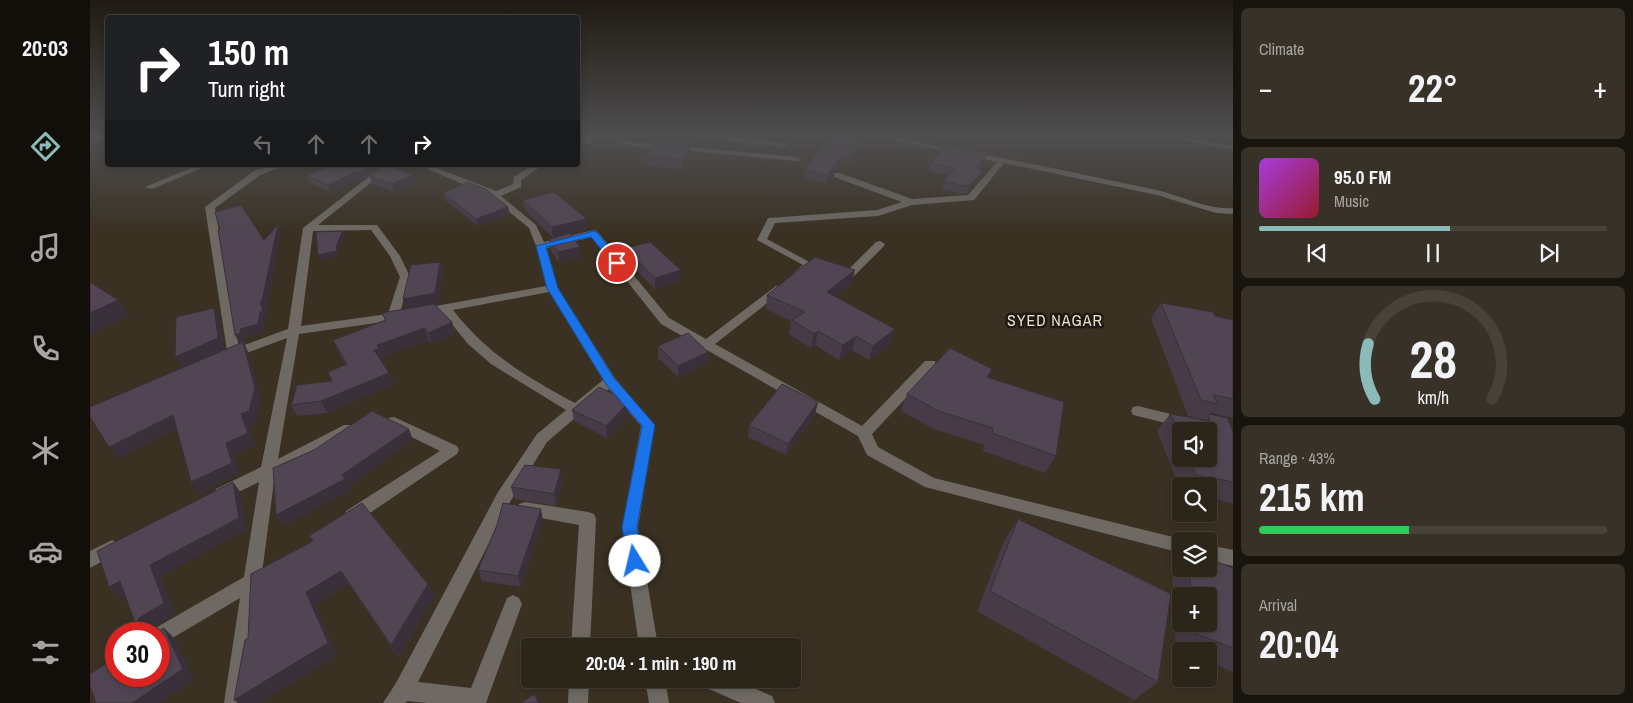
<!DOCTYPE html>
<meta charset="utf-8">
<style>
:root{--surface:#2c251a;--page:#383127;--text:#f1f3f6;--muted:#a6a5a2;--line:#484239;--accent:#8bbbb9}
body{margin:0;font-family:"Archivo Narrow",sans-serif;background:var(--page);color:var(--text);height:100vh;display:flex;flex-direction:column;font-size:19px;white-space:nowrap}
*{box-sizing:border-box;margin:0}
p{font-size:16px;color:var(--muted)}
.icon{flex:none;width:28px;height:28px;fill:none;stroke:currentColor;stroke-width:2;stroke-linecap:round;stroke-linejoin:round}
.map{position:relative;flex:1;overflow:hidden}
.side{display:flex;flex-direction:column;gap:8px;padding:8px;background:#18140e;width:400px}
.side>*{flex:none}
.guide{position:absolute;left:15px;top:15px;width:475px;height:152px;border-radius:5px;box-shadow:0 2px 8px #0003,0 0 0 1px var(--line);background:#202124;color:#fff;overflow:hidden}
.buttons{position:absolute;left:1082px;top:422px;display:grid;gap:10px}
.buttons a{display:grid;place-items:center;width:45px;height:45px;border-radius:5px;background:var(--surface);box-shadow:0 2px 8px #0003,0 0 0 1px var(--line);font-size:25px}
.speed{position:absolute;left:15px;top:622px;display:flex;gap:10px;font-size:25px;font-weight:700;text-align:center}
.speed>*{display:grid;place-content:center;width:65px;height:65px;border-radius:50%;background:var(--surface);box-shadow:0 2px 8px #0003,0 0 0 1px var(--line);line-height:1}
.speed .limit{border:8px solid #d22;background:#fff;color:#111}
.pin{position:absolute;display:grid;place-items:center;width:42px;height:42px;color:#fff;margin:-21px;border:2px solid #fff;border-radius:50%;box-shadow:0 1px 5px #0007}
.me{position:absolute;width:55px;margin:-28px;rotate:351deg;stroke-linejoin:round;filter:drop-shadow(0 0 4px #0008)}
.turn{display:flex;align-items:center;gap:18px;height:105px;padding:0 20px;font-size:22px}
.turn .icon{width:65px;height:65px;stroke-width:2.5}
.turn b{display:block;font-size:35px;line-height:42px}
.lanes{display:flex;align-items:center;height:48px;padding:0 20px;background:#0003;justify-content:center;gap:25px;direction:ltr}
.lanes .off{opacity:.35}
.big{font-size:38px;font-weight:800;line-height:1.1}
.side .card{flex:1;display:flex;flex-direction:column;justify-content:center;gap:8px;min-width:0;padding:0 18px;border-radius:8px;background:var(--page)}
.side .dial{align-items:center;gap:0}
.dial svg{height:130px;overflow:visible;fill:none;stroke:var(--line);stroke-width:7;stroke-linecap:round;text-anchor:middle}
.dial text{fill:var(--text);stroke:none}
.song{display:flex;align-items:center;gap:15px}
.cover{width:60px;height:60px;border-radius:8px;background:linear-gradient(135deg,hsl(280 70% 55%),hsl(350 70% 35%))}
.played{height:5px;border-radius:2px;background:linear-gradient(90deg,var(--accent) 55%,var(--line) 55%)}
.keys{display:flex;justify-content:space-around;direction:ltr}
.heat{display:flex;justify-content:space-between;align-items:center;font-size:28px;direction:ltr}
.charge{height:8px;border-radius:4px;background:linear-gradient(90deg,#34c759 43%,var(--line) 0)}
.trip{position:absolute;left:431px;top:638px;width:280px;height:50px;border-radius:5px;background:var(--surface);box-shadow:0 2px 8px #0003,0 0 0 1px var(--line);font-weight:800;line-height:50px;text-align:center}
main{display:flex;flex:1;min-height:0}
.menu{display:flex;flex-direction:column;width:90px;justify-content:space-around;align-items:center;background:#120f0a;color:var(--muted)}
.menu .icon{width:35px;height:35px}
.menu .on{color:var(--accent)}
.menu b{font-size:22px;color:var(--text)}
.map>svg:first-child{display:block}
</style>
<main>
<nav class="menu">
<b>20:03</b>
<svg class="icon on" aria-label="directions" viewBox="0 0 24 24"><path d="M12 3l9 9-9 9-9-9zM9 14v-3h6M13 9l2 2-2 2"/></svg>
<svg class="icon" aria-label="music" viewBox="0 0 24 24"><path d="M9 18V5l10-2v13"/><circle cx="6" cy="18" r="3"/><circle cx="16" cy="16" r="3"/></svg>
<svg class="icon" aria-label="phone" viewBox="0 0 24 24"><path d="M5 4h4l2 5-3 2q2 4 5 5l2-3 5 2v4C11 20 4 13 5 4z"/></svg>
<svg class="icon" aria-label="climate" viewBox="0 0 24 24"><path d="M12 3v18M4 7l16 10M4 17L20 7"/></svg>
<svg class="icon" aria-label="car" viewBox="0 0 24 24"><path d="M5 17H2v-5l4-1 3-4h7l3 4 3 1v5h-3M9 17h6M6 11h13"/><circle cx="7" cy="17" r="2"/><circle cx="17" cy="17" r="2"/></svg>
<svg class="icon" aria-label="filters" viewBox="0 0 24 24"><path d="M4 7h16M4 17h16"/><circle cx="9" cy="7" r="2"/><circle cx="15" cy="17" r="2"/></svg>
</nav>
<div class="map">
<svg width="1143" height="703" viewBox="0 0 1143 703">
<rect width="100%" height="100%" fill="#3a3123"/>
<g fill="none" stroke-linecap="round" stroke-linejoin="round">
<!-- minor -->
<g fill="#6e6a63" fill-rule="evenodd">
<path d="M499 136H507L499 144 488 143V139H494Z"/>
<path d="M527 136H535L533 139 536 141 707 157 711 159 707 161 534 145 524 139Z"/>
<path d="M607 136H629L694 143 698 145 694 147 611 138Z"/>
<path d="M781 136H796C886 152 972 170 1062 189 1089 194 1115 210 1143 208V214L1126 213 1067 195 914 163 884 200 822 205 788 216 685 223 677 239 725 265 713 275H705L704 273 713 265 667 240 678 218 787 210 812 202 744 177V173H750L822 199 878 195 907 162Z"/>
<path d="M1071 136H1086L1143 146V150Z"/>
<path d="M108 165H119L62 189 55 187Z"/>
<path d="M184 165H196L170 175 125 208 149 347 198 329 213 228 294 165H303L228 225H287L310 256 320 277 310 313 316 316 314 319 209 334 188 459 254 425H264L266 429 264 433 185 474 172 573 175 579 170 586 154 703H134L150 598 69 646V634H61L62 630 154 577 169 482 132 500 126 499 124 494 126 489 171 467 197 338 140 359 134 355 137 351 115 207 164 171ZM281 230 300 256 310 277 298 314 211 326 223 231Z"/>
<path d="M443 165H453L431 180V187L411 196 446 225 454 242 504 230 507 231 579 318 616 339 686 286H694L696 288 694 290 625 344 772 426 835 361H845L846 364 845 367 782 434 788 447 844 478 1091 539 1097 541H1091V553L835 487 777 455 768 436 571 324 502 237 457 248 468 288 525 378 565 425 548 527 568 646H549L532 527 551 426 519 389 457 442 420 502 328 682 381 688 417 598 423 595 429 598 432 604 396 703H337L317 701 316 703H293L306 683 408 492 447 434 476 410 401 364 378 344 352 312 335 316 329 312 335 308 456 286 446 246 439 228 399 195 337 169 344 167 406 191 423 184 424 177ZM459 292 513 380 485 403C437 377 397 354 363 310Z"/>
<path d="M790 241 795 244 794 246 761 279 747 277 746 275 747 273H755L786 242Z"/>
<path d="M1048 406 1097 418 1099 422 1097 426 1092 427 1043 415 1041 411 1043 407Z"/>
<path d="M304 417 367 446 369 450 367 454 268 521 262 523 256 521 254 516 256 511 350 451 299 426 297 422 299 418Z"/>
<path d="M435 502 498 512 504 514 506 519 500 646H481L489 525 429 514 427 509 429 504Z"/>
<path d="M22 540 28 543 30 548 28 553 0 568V551Z"/>
<path d="M1119 545 1143 550V566L1119 561Z"/>
<path d="M479 679H499L498 703H478Z"/>
<path d="M555 679H575L579 703H559Z"/>
<path d="M609 679H642L682 696 685 703H651L612 686Z"/>
</g>
</g>
<!-- wall -->
<g fill="#463b47" fill-rule="evenodd">
<path d="M773 137 761 163 752 162 736 184 713 178 714 170Z"/>
<path d="M600 144V153L591 169 557 166V156Z"/>
<path d="M897 154 894 161 889 169H892L890 177 887 182 877 193 871 194 852 189 854 181 859 175 839 171 841 163Z"/>
<path d="M291 165 271 180 269 179 241 192 219 183 216 176Z"/>
<path d="M309 170 325 183 304 192 282 184 280 177Z"/>
<path d="M353 193 418 207 419 214 388 226 355 200Z"/>
<path d="M433 200 497 219 498 229 480 234 490 247 491 258 469 263 460 249 459 239 463 238 435 210Z"/>
<path d="M535 248 590 281 565 289 535 259Z"/>
<path d="M350 262 353 273 348 304 345 305 362 322 365 334 342 344 338 340 292 357 293 360 291 361 299 373 304 384 237 413 207 416 201 405 242 381 238 372 256 365 248 351 243 340 295 320 292 313 317 309Z"/>
<path d="M765 270 761 284 745 297 801 344 779 360 762 350 749 360 725 345 721 348 699 334 701 321 676 309 677 295Z"/>
<path d="M1071 303 1125 316 1143 320V418L1121 413 1119 415 1143 431V503L1119 498V486H1091V492L1067 431 1080 414 1110 419 1098 416 1061 318ZM1091 431 1119 459H1091Z"/>
<path d="M568 346 618 352V363L588 377 568 358Z"/>
<path d="M902 369 898 377 966 456 955 473 893 451 894 445 844 429 811 411 817 394Z"/>
<path d="M728 402 725 414 696 455 658 437 659 425Z"/>
<path d="M538 403 539 415 517 438 484 421 482 410Z"/>
<path d="M473 481 466 506 424 499 421 487Z"/>
<path d="M928 519 1068 682 1044 700 887 611 914 541Z"/>
<path d="M453 521 431 587 392 581 388 570Z"/>
<path d="M223 541 338 584 344 597 308 657 259 584 225 605 247 655 169 703H148L158 638Z"/>
<path d="M1091 558V569L1143 568V672L1119 662V651H1093L1086 648 1082 568ZM1091 596H1119V624H1091Z"/>
</g>
<!-- shaded-wall -->
<g fill="#39303a">
<path d="M0 136H18V138L0 143Z"/>
<path d="M772 136H773V137L761 163 763 155Z"/>
<path d="M600 144V153L591 169 592 160Z"/>
<path d="M753 154 752 162 736 184 737 175Z"/>
<path d="M897 154 894 161 883 176 886 168Z"/>
<path d="M280 165H291L271 180 269 173Z"/>
<path d="M303 165H320L302 174 300 167Z"/>
<path d="M892 169 887 182 877 193 880 185Z"/>
<path d="M266 172 269 179 241 192 238 185Z"/>
<path d="M323 175 325 183 304 192 302 184Z"/>
<path d="M418 207 419 214 388 226 386 219Z"/>
<path d="M497 219 498 229 463 238 462 227Z"/>
<path d="M188 225 191 234 177 310 175 311 177 320 175 321 173 333 155 338 156 342 154 343 159 354 171 400 166 422 159 426 166 445 144 455 150 474 110 494 101 482 136 443 151 414 150 344 145 335 170 302Z"/>
<path d="M253 231 255 236 248 251 249 257 230 260 228 255 246 246Z"/>
<path d="M490 247 491 258 469 263 468 252Z"/>
<path d="M350 262 353 273 348 304 317 310 313 299Z"/>
<path d="M591 270 590 281 565 289V278Z"/>
<path d="M765 270 761 284 734 306 737 292Z"/>
<path d="M28 300 39 316 1 335 0 334V313Z"/>
<path d="M124 308 130 319 135 350 92 368 85 357Z"/>
<path d="M362 322 365 334 342 344 338 333Z"/>
<path d="M335 328 338 340 292 357 293 360 289 362 284 350 287 345Z"/>
<path d="M805 329 801 344 779 360 783 346Z"/>
<path d="M728 331 725 345 721 348 724 334Z"/>
<path d="M766 336 762 350 749 360 753 345Z"/>
<path d="M618 352V363L588 377V366Z"/>
<path d="M299 373 304 384 237 413 231 401Z"/>
<path d="M728 402 725 414 696 455 698 444Z"/>
<path d="M538 403 539 415 517 438 516 426Z"/>
<path d="M83 415 92 426 29 459 19 447Z"/>
<path d="M319 429 323 440 259 486 261 490 194 526 186 515 252 475Z"/>
<path d="M471 469 473 481 466 506 464 494Z"/>
<path d="M143 482 151 493 157 530 71 576 86 614 61 628V630L65 634H56L47 624 60 565Z"/>
<path d="M451 509 453 521 431 587 428 576Z"/>
<path d="M251 571 259 584 225 605 247 655 169 703H148L144 700 216 592Z"/>
<path d="M30 581 42 593 32 599 19 587Z"/>
<path d="M338 584 344 597 308 657 301 645Z"/>
<path d="M74 628 85 639 104 679 70 703H42Z"/>
</g>
<!-- building -->
<g fill="#514553" stroke="#39303a">
<path d="M742 136H772L763 155 753 154 737 175 714 170Z"/>
<path d="M568 141 600 144 592 160 557 156Z"/>
<path d="M855 145 897 154 886 168 892 169 890 174 880 185 873 186 854 181 865 168 841 163Z"/>
<path d="M242 165H280L269 173 266 172 238 185 216 176Z"/>
<path d="M295 165H303L300 167 323 175 302 184 280 177Z"/>
<path d="M378 182 397 190 418 207 386 219 353 193Z"/>
<path d="M464 192 497 219 462 227 433 200Z"/>
<path d="M151 205 174 240 188 225 172 301 170 302 173 311 170 312 168 324 150 329 151 333 145 335 128 230H130L125 212Z"/>
<path d="M253 231 246 246 247 251 228 255 226 232Z"/>
<path d="M480 233 490 247 468 252 459 239Z"/>
<path d="M560 242 591 270 565 278 535 248Z"/>
<path d="M725 257 765 270 737 292 805 329 783 346 766 336 753 345 728 331 724 334 702 320 715 312 677 295Z"/>
<path d="M350 262 345 293 313 299 321 265Z"/>
<path d="M0 282 28 300 0 313Z"/>
<path d="M1071 303 1123 312 1125 316 1143 320V399L1123 395 1128 404 1111 400Z"/>
<path d="M344 304 362 322 338 333 335 328 287 345 289 349 284 350 299 373 231 401 201 405 207 385 242 381 238 372 257 364 243 340 296 320 292 313Z"/>
<path d="M124 308 128 338 85 357 86 317Z"/>
<path d="M598 333 618 352 588 366 568 346Z"/>
<path d="M153 342 165 388 159 411 151 414 158 433 136 443 142 463 101 482 83 415 19 447 0 417V407Z"/>
<path d="M860 348 902 369 897 377 974 402 966 456 902 433 903 428 851 412 817 394Z"/>
<path d="M692 384 728 402 698 444 659 425Z"/>
<path d="M509 387 534 399 538 403 516 426 482 410Z"/>
<path d="M282 411 319 429 252 475 255 479 186 515 183 468 224 450Z"/>
<path d="M1080 414 1120 421 1118 414 1137 418 1143 431V482L1106 475 1099 459H1119V431H1091V439Z"/>
<path d="M435 465 471 469 464 494 421 487Z"/>
<path d="M143 482 149 518 60 565 74 603 49 618 47 624 55 625 56 634H49L30 581 19 587 7 551Z"/>
<path d="M272 503 338 584 301 645 251 571 216 592 238 643 144 700 155 640 158 638 161 574 223 541 219 536Z"/>
<path d="M413 503 451 509 428 576 388 570 407 525Z"/>
<path d="M928 519 1081 594 1068 682 900 591Z"/>
<path d="M1119 559 1143 568V648L1104 633 1103 624H1119V596H1101L1099 569H1119Z"/>
<path d="M74 628 93 669 42 703H6L0 686V674L26 657V676H69V634H63Z"/>
<path d="M444 694 449 703H431Z"/>
</g>
<!-- sky -->
<linearGradient id="sky" x2="0" y2="1"><stop stop-color="#201b13"/><stop offset="0.58" stop-color="#4f4e50"/><stop offset="1" stop-color="#4f4e50" stop-opacity="0"/></linearGradient>
<rect width="1143" height="234" fill="url(#sky)"/>
<!-- route -->
<path fill="#1a73e8" stroke="#114b97" d="M504 231 507 232 531 261V265H524L501 237 456 247 468 288 524 378 565 425 547 527 553 561 551 566 545 568 540 566 537 561 532 527 552 426 516 384 457 288 446 246Z"/>
<g text-anchor="middle" dominant-baseline="central" stroke-width="5" stroke-linejoin="round" paint-order="stroke">
<!-- neighbourhood labels -->
<g font-size="16" letter-spacing="1" fill="#ebe0ce" stroke="#1e1a13">
<text x="965" y="320">SYED NAGAR</text>
</g>
</g>
</svg>
<div class="buttons">
<a><svg class="icon" aria-label="sound" viewBox="0 0 24 24"><path d="M4 9h4l5-4v14l-5-4H4zM17 9q2 3 0 6"/></svg></a>
<a><svg class="icon" aria-label="search" viewBox="0 0 24 24"><circle cx="10" cy="10" r="6"/><path d="M15 15l6 6"/></svg></a>
<a><svg class="icon" aria-label="layers" viewBox="0 0 24 24"><path d="M12 4l9 5-9 5-9-5zM3 14l9 5 9-5"/></svg></a>
<a>+</a>
<a>−</a>
</div>
<div class="speed"><div class="limit">30</div></div>
<div class="pin" style="left:527px;top:263px;background:#d93025"><svg class="icon" aria-label="arrive" viewBox="0 0 24 24"><path d="M6 21V4h12l-3 4 3 4H6"/></svg></div>
<svg class="me" style="left:545px;top:561px" viewBox="-20 -20 40 40"><circle r="19" fill="#fff"/><path d="M0-13L10 11 0 6-10 11z" fill="#1a73e8"/></svg>
<div class="trip">20:04 · 1 min · 190 m</div>
<div class="guide">
<div class="turn"><svg class="icon" aria-label="right" viewBox="0 0 24 24"><path d="M7 20v-9h11M14 6l5 5-5 5"/></svg><div><b>150 m</b>Turn right</div></div>
<div class="lanes"><svg class="icon off" aria-label="left" viewBox="0 0 24 24"><path d="M17 20v-9H6M10 6l-5 5 5 5"/></svg><svg class="icon off" aria-label="ahead" viewBox="0 0 24 24"><path d="M12 20V5M6 11l6-6 6 6"/></svg><svg class="icon off" aria-label="ahead" viewBox="0 0 24 24"><path d="M12 20V5M6 11l6-6 6 6"/></svg><svg class="icon" aria-label="right" viewBox="0 0 24 24"><path d="M7 20v-9h11M14 6l5 5-5 5"/></svg></div>
</div>
</div>
<section class="side">
<div class="card"><p>Climate</p>
<div class="heat"><a>−</a><b class="big">22°</b><a>+</a></div>
</div>
<div class="card">
<div class="song"><i class="cover"></i><div><b>95.0 FM</b><p>Music</p></div></div>
<div class="played"></div>
<div class="keys"><svg class="icon" aria-label="previous" viewBox="0 0 24 24"><path d="M18 5L8 12l10 7zM5 5v14"/></svg><svg class="icon" aria-label="pause" viewBox="0 0 24 24"><path d="M8 5v14M16 5v14"/></svg><svg class="icon" aria-label="next" viewBox="0 0 24 24"><path d="M6 5l10 7-10 7zM19 5v14"/></svg></div>
</div>
<div class="card dial"><svg viewBox="0 0 100 80">
<path d="M14 69A42 42 0 1 1 86 69"/>
<path d="M14 69A42 42 0 0 1 10 35" stroke="#8bbbb9"/>
<text x="50" y="56" font-size="32" font-weight="700">28</text>
<text x="50" y="72" font-size="11">km/h</text>
</svg></div>
<div class="card"><p>Range · 43%</p><b class="big">215 km</b><div class="charge"></div></div>
<div class="card"><p>Arrival</p><b class="big">20:04</b></div>
</section>
</main>
